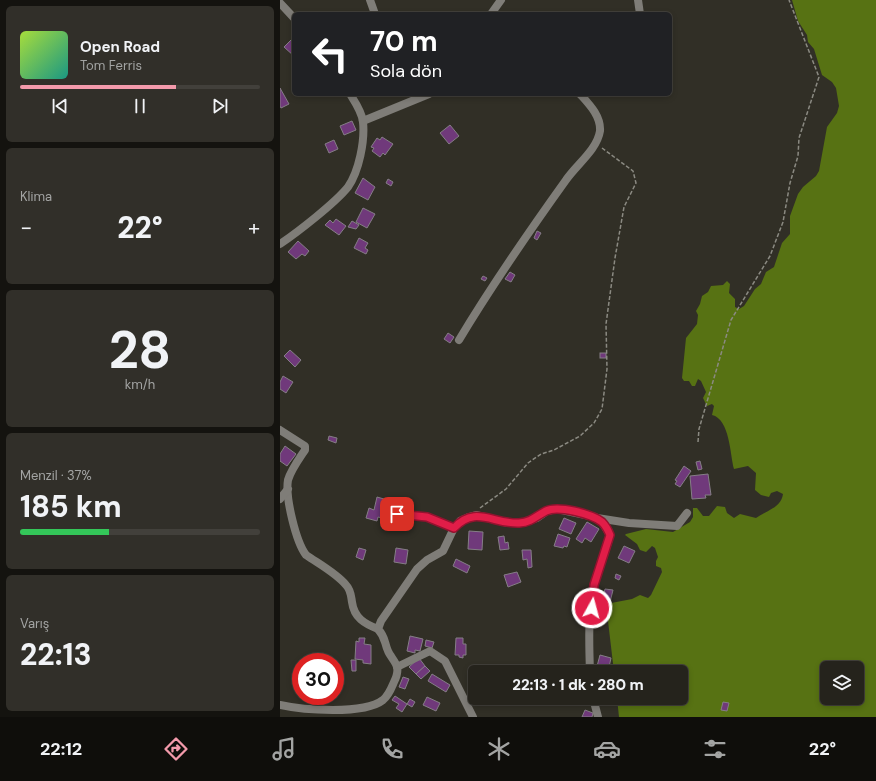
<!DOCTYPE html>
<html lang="tr">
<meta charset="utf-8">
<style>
:root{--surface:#25231c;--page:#312f29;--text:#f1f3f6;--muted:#a3a4a3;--line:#42403b;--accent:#f39aab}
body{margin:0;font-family:"DM Sans",sans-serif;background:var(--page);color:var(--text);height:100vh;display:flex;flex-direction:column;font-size:15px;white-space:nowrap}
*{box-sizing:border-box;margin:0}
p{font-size:13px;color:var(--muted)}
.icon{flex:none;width:22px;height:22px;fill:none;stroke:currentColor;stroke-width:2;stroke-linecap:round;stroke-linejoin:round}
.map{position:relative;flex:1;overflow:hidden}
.side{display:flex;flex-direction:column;gap:6px;padding:6px;background:#14130f;width:280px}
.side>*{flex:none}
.banner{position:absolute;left:12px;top:12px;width:380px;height:84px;border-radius:6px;box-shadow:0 2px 6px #0003,0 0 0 1px var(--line);background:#202124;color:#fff;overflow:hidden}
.fabs{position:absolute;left:540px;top:661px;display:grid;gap:8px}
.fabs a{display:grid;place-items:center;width:44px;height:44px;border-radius:6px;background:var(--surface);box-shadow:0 2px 6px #0003,0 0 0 1px var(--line);font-size:20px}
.speed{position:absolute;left:12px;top:653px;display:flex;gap:8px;font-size:20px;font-weight:700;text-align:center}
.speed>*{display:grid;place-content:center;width:52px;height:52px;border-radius:50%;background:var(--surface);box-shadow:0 2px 6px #0003,0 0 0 1px var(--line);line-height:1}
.speed .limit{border:6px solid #d22;background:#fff;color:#111}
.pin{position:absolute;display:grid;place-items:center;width:34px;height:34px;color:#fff;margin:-17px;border-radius:8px;box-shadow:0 2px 6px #0006}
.me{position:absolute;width:44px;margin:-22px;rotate:7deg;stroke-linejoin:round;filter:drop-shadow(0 0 3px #0008)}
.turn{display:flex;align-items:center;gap:14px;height:84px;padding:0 12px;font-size:18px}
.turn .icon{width:52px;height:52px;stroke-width:2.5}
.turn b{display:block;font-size:28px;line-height:34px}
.big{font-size:30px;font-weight:800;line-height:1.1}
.side .widget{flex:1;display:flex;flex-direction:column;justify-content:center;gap:6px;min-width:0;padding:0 14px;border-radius:6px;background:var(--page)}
.side .dial{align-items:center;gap:0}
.dial b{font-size:52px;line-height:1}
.song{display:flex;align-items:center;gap:12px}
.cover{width:48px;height:48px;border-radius:6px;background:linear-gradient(135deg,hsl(80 70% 55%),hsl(170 70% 35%))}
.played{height:4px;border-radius:2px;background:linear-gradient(90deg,var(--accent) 65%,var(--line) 65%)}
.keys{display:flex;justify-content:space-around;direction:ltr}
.heat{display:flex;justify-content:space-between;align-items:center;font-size:22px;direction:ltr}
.charge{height:6px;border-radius:3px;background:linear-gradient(90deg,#34c759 37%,var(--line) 0)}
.trip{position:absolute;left:188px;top:665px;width:220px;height:40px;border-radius:6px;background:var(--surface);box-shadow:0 2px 6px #0003,0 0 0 1px var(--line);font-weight:800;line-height:40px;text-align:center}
.tab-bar{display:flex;height:64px;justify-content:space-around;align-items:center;background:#0f0e0b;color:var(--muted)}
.tab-bar .icon{width:28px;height:28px}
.tab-bar .current{color:var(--accent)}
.tab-bar b{font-size:18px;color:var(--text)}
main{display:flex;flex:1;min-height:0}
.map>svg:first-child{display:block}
</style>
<main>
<section class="side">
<div class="widget">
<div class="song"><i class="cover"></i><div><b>Open Road</b><p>Tom Ferris</p></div></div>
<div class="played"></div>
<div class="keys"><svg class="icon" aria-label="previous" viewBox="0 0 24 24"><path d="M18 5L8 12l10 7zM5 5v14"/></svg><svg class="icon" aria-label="pause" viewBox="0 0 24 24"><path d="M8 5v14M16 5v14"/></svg><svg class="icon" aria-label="next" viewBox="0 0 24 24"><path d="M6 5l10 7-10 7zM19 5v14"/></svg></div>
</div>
<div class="widget"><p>Klima</p>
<div class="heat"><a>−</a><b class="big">22°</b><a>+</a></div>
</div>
<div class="widget dial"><b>28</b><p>km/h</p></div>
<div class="widget"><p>Menzil · 37%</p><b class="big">185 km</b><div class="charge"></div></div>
<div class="widget"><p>Varış</p><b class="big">22:13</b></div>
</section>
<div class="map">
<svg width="596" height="717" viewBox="0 0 596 717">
<rect width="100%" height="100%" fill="#312f26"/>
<!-- forest -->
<path fill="#577213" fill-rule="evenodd" d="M512 0H596V717H339L337 698H401V672H334L326 604 352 599 360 595 368 598 371 595 382 572 381 568 376 566V561L378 557 375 548 372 546 366 552 360 550 357 544 345 535 346 534 366 529 393 532 410 522 413 517V508H417L423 516H429L437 506 445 507 447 513 454 518 460 514 476 518C487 510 501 508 503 494L497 491 491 493 489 497 481 495 475 490 476 473 468 466 454 469C450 455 450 419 432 415L434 406 432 404 427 406 423 398 426 392 421 381 418 379 415 386H412L409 381H404L402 378 406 338 417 324 418 315 416 311 420 304 422 296 428 292 431 286 443 285 447 281 450 284 449 293 455 299V307L459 309 464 306 475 289 481 284 486 272 494 267 502 243 510 234V216L518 194 523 187 536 176 539 171 547 127 557 113 559 106 556 88 552 82 542 75 534 49 528 42 527 35 518 21ZM547 668H577V698H547Z"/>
<!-- building -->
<g fill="#70397b" stroke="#857e86">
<path d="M12 39 14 41V56L4 47Z"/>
<path d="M0 88 9 104 1 108 0 106Z"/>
<path d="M72 121 76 130 64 135 60 126Z"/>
<path d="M170 125 179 136 169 144 160 133Z"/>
<path d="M102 137 113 144 105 155 103 153 100 157 92 151 94 148 91 147 97 138 100 140Z"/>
<path d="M54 140 58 149 49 153 45 144Z"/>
<path d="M83 178 95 187 88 200 75 193Z"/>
<path d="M108 179 113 182 111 186 106 183Z"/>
<path d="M83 208 95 214 87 228 76 222Z"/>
<path d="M56 219 66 226 59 235 45 225 50 220 53 223Z"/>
<path d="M72 221 79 225 76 229 68 227Z"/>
<path d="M257 231 261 233 257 240 254 238Z"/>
<path d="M79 238 88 243 85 248 88 250 86 254 74 248Z"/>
<path d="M18 241 29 251 25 256 22 254 16 259 8 252Z"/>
<path d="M230 272 235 275 231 282 225 279Z"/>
<path d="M203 276 207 278 205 281 201 279Z"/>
<path d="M168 333 174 337 170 343 164 339Z"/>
<path d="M10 350 21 360 15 367 4 356Z"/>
<rect x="320" y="353" width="6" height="5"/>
<path d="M3 376 13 382 6 393 0 389V382Z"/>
<path d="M49 436 57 438 56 443 48 440Z"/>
<path d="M5 446 16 454 7 466 0 461V454Z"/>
<path d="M420 461 422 469 418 470 416 462Z"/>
<path d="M404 466 411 471 400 487 395 484 397 481 395 480Z"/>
<path d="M428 474 431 495H425L426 498 412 499 410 476Z"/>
<path d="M97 497 111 501 106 519 98 517 97 521 86 518 89 508 94 510Z"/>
<path d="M284 518 296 523 291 534 279 529Z"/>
<path d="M307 522 319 529 311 542 305 538 302 543 296 539Z"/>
<path d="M189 531 203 532 202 550 188 549Z"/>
<path d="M278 534 290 538 287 547 284 546 283 548 274 546Z"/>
<path d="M224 536 225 543 228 542 229 549 220 550 218 537Z"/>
<path d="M344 546 355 551 349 563 338 558Z"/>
<path d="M79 548 86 550 83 560 76 557Z"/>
<path d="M116 548 128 550 126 564 114 562Z"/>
<path d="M242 550H251L252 567 248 568 247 559 243 560Z"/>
<path d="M176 559 190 566 187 573 173 566Z"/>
<path d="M237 572 241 582 228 587 224 575Z"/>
<path d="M336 574 341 576 339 580 335 578Z"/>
<path d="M325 589 333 590 330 602 322 600Z"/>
<path d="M130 636 143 639 140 651 135 650V653L127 651Z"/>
<path d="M79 638H85L84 644 91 645V664L83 663V660L75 659 76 641 79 642Z"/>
<path d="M176 638H183V644H186V655H183V658L179 657V655H175Z"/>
<path d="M146 640 154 642 152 648 145 646Z"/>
<path d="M320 655 331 658 329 667H332L331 672H322L316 670Z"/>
<path d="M139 658 145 666 136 674 129 667Z"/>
<path d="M71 660H76V671H72Z"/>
<path d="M145 666 150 671 141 679 136 674Z"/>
<path d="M152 674 170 685 166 692 148 681Z"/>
<path d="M123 677 129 679 125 689 119 687Z"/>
<path d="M115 696 127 704 122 712 116 708 119 704 112 700Z"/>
<path d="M147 697 160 703 156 711 143 705Z"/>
<path d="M285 698H296L295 703 284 700Z"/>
<path d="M320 698H329V705H319Z"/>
<path d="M130 699 135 702 132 707 127 704Z"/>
<path d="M443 702 449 703 447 711 441 710Z"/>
<path d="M305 710 313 713 312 717H302Z"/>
</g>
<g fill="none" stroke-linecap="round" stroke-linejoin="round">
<!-- path -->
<g stroke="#8b8a82" stroke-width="1.5" stroke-dasharray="4 2" stroke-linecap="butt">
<path d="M418 442 419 429 451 320 490 256 503 222 510 183 518 156 519 138 539 77 509 0"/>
<path d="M200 508 226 489 248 463 261 454 274 450 300 436 314 423 322 409 327 369 326 324 335 258 344 207 356 183 353 171 322 148"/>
</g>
<!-- minor -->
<g stroke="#7f7d78" stroke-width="8">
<path d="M90 0 95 14"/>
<path d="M358 0 360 14"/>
<path d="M0 3 14 18"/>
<path d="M211 14 221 0"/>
<path d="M83 121 149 94"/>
<path d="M0 244C18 232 55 203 68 187 79 171 85 141 83 122 82 112 75 102 70 94"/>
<path d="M179 340C212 285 248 233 286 180 296 165 317 150 320 131 321 116 309 104 300 94"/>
<path d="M0 430 25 446V450C19 459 11 470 8 480 5 497 16 542 26 555 39 564 56 573 66 585 71 590 71 596 72 602 74 618 85 624 98 629"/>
<path d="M0 499 8 489"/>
<path d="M112 513 147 517 174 528"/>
<path d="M317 518 349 523 397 526 407 513"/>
<path d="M117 667 150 651 165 661 193 717"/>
<path d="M313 698 318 717"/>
<path d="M0 705C22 710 84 715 103 700 109 695 111 689 114 682 116 678 118 671 117 667 116 662 110 656 108 651 104 642 106 638 98 629L101 621 137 569 147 560 163 551 174 528 180 521 189 517 196 515 228 523 245 522 257 518 267 511 277 509 315 517 322 522 330 535C326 552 319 568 314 585 308 612 309 644 310 672"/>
</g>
</g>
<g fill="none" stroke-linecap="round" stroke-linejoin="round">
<!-- route casing -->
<g stroke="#92132f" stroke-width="10">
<path id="route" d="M117 514 147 517 174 528C195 505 213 524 239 523 252 522 256 516 266 511 278 505 312 514 322 522 326 526 328 530 330 535L314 585 312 608"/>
</g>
<!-- route -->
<use href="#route" stroke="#e11d48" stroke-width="7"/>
</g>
</svg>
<div class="fabs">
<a><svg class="icon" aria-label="layers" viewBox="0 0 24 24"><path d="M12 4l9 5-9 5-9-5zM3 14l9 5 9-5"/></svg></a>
</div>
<div class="speed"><div class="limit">30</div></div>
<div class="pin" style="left:117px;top:514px;background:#d93025"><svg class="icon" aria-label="arrive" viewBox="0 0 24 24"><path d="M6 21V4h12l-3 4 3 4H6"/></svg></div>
<svg class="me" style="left:312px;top:608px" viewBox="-20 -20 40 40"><circle r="17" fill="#e11d48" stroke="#fff" stroke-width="3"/><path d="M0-11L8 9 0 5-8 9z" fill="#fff"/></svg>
<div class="trip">22:13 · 1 dk · 280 m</div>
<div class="banner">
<div class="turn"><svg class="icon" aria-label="left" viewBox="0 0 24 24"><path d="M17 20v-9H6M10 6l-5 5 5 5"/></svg><div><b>70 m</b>Sola dön</div></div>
</div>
</div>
</main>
<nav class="tab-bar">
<b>22:12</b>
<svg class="icon current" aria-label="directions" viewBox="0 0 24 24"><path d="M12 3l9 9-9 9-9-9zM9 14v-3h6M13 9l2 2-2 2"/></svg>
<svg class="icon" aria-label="music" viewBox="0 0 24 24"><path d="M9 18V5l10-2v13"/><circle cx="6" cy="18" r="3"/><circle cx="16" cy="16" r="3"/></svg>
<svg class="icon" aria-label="phone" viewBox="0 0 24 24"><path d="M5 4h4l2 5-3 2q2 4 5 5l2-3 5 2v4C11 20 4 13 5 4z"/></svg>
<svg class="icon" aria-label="climate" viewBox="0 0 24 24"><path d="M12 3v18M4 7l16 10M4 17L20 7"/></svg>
<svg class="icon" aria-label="car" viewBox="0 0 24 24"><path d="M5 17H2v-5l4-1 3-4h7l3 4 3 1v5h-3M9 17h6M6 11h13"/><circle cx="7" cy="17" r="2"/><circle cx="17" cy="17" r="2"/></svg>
<svg class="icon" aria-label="filters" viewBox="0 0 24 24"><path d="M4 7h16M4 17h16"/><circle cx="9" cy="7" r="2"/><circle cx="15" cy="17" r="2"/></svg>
<b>22°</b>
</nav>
